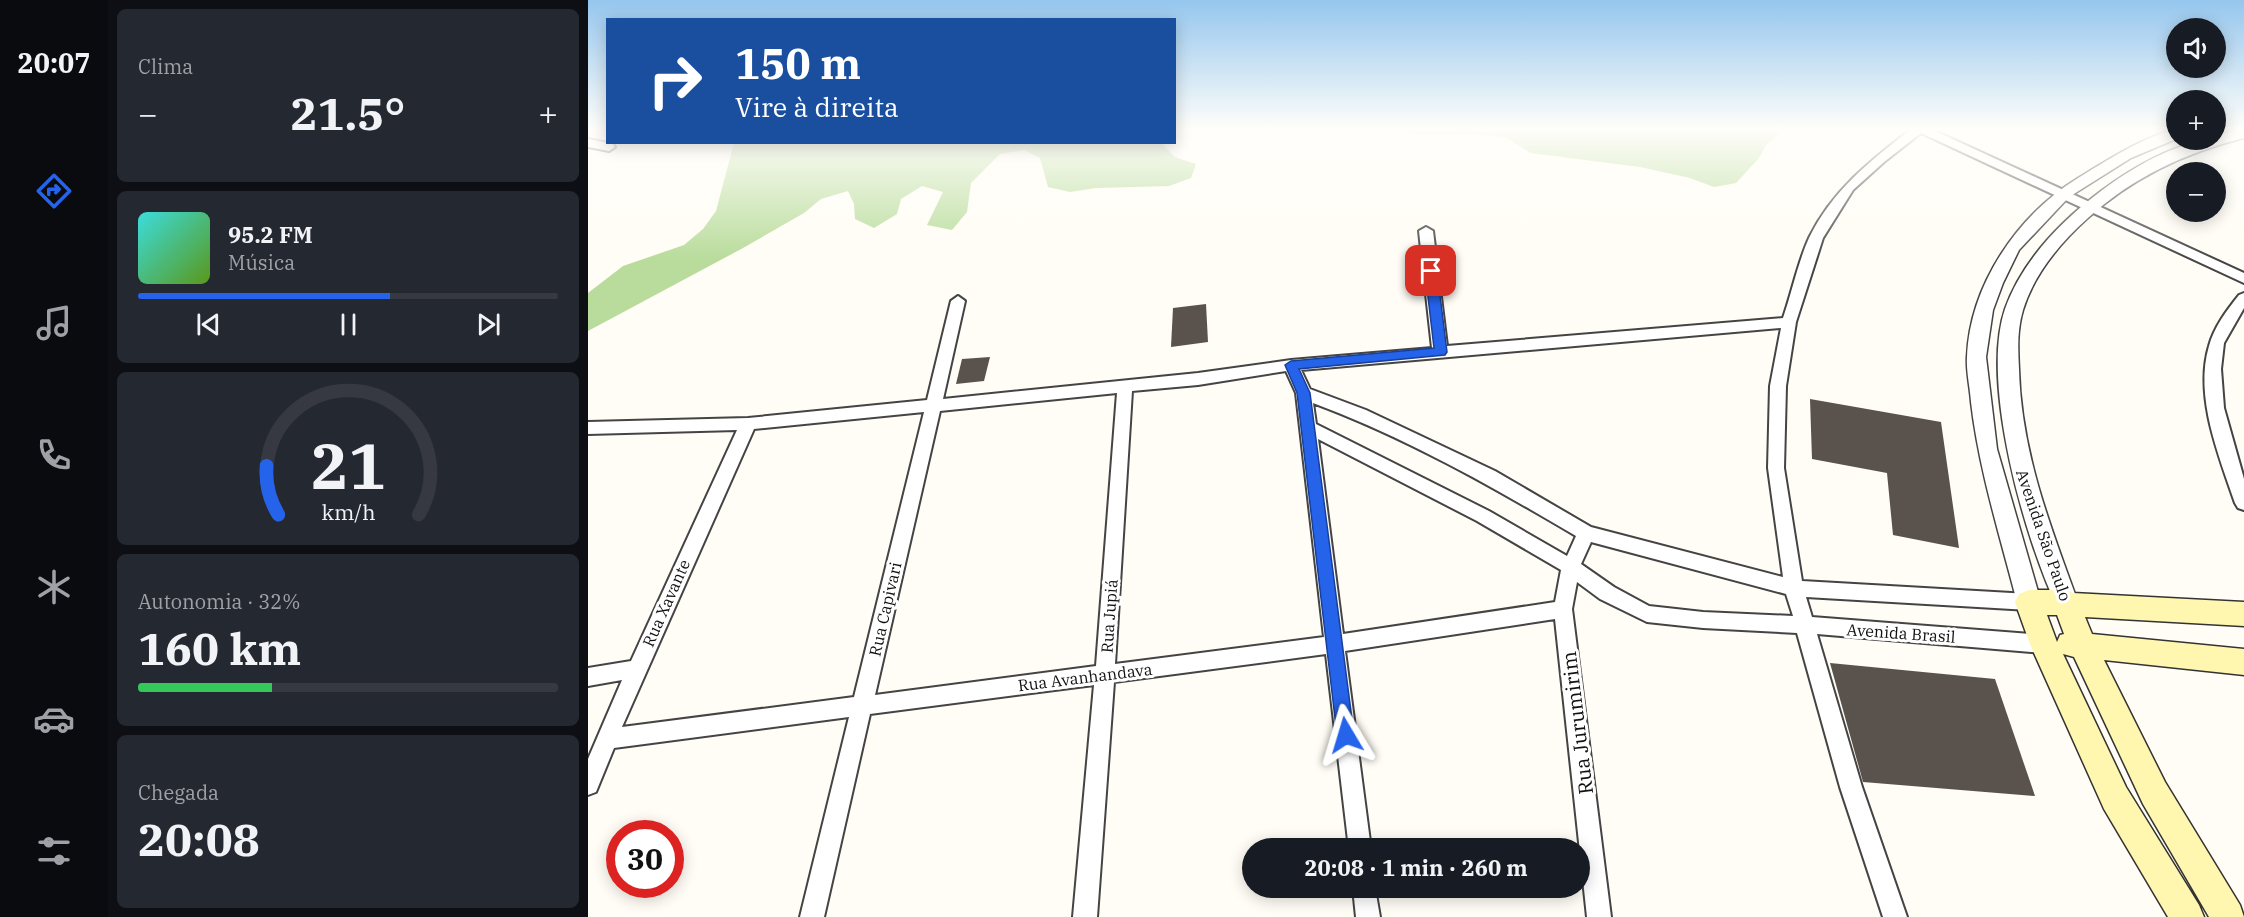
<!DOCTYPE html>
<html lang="pt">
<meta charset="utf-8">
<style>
:root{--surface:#171b24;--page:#242831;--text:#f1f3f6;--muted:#9ea1a6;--line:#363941;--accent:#2563eb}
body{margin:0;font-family:"IBM Plex Serif",serif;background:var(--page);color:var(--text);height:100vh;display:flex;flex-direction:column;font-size:22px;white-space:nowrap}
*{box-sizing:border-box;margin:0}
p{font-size:20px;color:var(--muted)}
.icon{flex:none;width:33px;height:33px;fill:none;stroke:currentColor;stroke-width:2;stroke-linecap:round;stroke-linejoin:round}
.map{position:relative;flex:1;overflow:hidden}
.panel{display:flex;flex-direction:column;gap:9px;padding:9px;background:#0d0f14;width:480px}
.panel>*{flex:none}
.hud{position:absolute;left:18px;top:18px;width:570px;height:126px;border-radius:0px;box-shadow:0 3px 15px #0003;background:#1a4fa0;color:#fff;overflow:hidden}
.tools{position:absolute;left:1578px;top:18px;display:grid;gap:12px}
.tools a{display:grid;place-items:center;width:60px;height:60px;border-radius:50%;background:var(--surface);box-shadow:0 3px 15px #0003;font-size:30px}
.speed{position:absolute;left:18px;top:820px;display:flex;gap:12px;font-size:30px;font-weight:700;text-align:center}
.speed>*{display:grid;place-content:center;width:78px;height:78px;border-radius:50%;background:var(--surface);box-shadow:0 3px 15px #0003;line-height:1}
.speed .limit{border:9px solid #d22;background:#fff;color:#111}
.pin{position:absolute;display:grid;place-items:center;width:51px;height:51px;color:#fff;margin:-26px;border-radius:12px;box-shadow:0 3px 9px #0006}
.me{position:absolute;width:66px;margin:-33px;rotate:353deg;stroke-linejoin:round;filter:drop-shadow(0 0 4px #0008)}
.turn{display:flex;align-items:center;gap:21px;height:126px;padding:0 30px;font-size:27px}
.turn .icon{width:78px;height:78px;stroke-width:2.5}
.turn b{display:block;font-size:42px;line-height:51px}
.big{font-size:45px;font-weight:700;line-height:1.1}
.panel .tile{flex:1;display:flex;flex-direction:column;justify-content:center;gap:9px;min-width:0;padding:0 21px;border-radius:9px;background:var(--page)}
.panel .dial{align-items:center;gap:0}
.dial svg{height:156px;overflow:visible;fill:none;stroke:var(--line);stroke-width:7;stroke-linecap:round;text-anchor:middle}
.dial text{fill:var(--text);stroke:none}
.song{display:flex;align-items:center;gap:18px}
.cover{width:72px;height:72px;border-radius:9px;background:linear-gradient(135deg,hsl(180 70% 55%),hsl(90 70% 35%))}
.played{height:6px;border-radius:3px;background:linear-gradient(90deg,var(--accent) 60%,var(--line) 60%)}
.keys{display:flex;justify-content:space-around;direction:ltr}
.heat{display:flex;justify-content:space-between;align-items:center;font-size:33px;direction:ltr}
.charge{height:9px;border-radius:4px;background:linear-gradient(90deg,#34c759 32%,var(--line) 0)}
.trip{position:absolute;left:654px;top:838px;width:348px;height:60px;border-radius:30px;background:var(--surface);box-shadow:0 3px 15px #0003;font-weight:700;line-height:60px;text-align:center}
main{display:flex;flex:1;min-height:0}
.tabs{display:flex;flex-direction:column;width:108px;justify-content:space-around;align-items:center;background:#090b0e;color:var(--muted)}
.tabs .icon{width:42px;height:42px}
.tabs .active{color:var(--accent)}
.tabs b{font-size:27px;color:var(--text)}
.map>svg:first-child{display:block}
</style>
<main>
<nav class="tabs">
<b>20:07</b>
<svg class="icon active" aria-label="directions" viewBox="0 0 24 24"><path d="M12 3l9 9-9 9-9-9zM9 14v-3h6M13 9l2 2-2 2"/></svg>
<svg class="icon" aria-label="music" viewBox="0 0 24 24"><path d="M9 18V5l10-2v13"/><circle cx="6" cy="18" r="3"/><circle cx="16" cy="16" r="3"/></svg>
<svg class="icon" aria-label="phone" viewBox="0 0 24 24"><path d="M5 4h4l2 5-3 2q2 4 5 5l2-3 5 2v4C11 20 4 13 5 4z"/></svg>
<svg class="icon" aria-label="climate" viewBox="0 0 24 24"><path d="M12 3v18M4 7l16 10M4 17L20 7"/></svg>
<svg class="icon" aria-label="car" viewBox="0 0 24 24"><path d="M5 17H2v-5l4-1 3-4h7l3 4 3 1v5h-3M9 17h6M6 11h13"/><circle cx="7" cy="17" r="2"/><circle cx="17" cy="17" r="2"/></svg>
<svg class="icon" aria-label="filters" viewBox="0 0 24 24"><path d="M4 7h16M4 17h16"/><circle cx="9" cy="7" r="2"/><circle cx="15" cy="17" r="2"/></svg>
</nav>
<section class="panel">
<div class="tile"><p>Clima</p>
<div class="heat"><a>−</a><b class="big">21.5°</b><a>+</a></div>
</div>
<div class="tile">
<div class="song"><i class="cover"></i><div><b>95.2 FM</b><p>Música</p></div></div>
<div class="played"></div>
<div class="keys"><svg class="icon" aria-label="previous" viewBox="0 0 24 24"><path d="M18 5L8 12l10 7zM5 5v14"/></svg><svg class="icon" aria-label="pause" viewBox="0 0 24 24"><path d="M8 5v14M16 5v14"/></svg><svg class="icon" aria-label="next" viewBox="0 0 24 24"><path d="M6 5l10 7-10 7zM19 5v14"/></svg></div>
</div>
<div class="tile dial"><svg viewBox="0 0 100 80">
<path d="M14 69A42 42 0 1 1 86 69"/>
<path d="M14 69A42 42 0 0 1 8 44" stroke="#2563eb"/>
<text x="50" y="56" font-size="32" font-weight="700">21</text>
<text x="50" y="72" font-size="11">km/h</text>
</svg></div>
<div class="tile"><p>Autonomia · 32%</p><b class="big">160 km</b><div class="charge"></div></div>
<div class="tile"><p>Chegada</p><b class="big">20:08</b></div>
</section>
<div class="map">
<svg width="1656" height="917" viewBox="0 0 1656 917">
<rect width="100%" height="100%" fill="#fffdf5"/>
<!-- forest -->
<g fill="#b9dc9c">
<path d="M815 130H1196L1178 145 1171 158 1148 183 1126 187 1102 178 1052 167 943 153 917 137 881 134 833 135Z"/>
<path d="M575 142 576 146 587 157 608 164 603 178 581 186 508 188 482 192 460 187 452 158 436 150 412 154 383 183 379 212 364 230 339 225 355 192 334 186 313 199 309 214 286 228 267 219 266 204 260 191 233 199 216 213 155 248 0 331V293L35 266 96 245 115 229 128 211 146 143Z"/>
</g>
<!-- building -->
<g fill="#5a524d">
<path d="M618 304 620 342 583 347 585 308Z"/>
<path d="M402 357 396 381 368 384 374 359Z"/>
<path d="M1222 399 1353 422 1371 548 1305 535 1299 473 1224 459Z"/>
<path d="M1242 663 1407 679 1447 796 1275 782Z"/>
</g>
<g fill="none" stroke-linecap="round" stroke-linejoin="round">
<!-- minor casing -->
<g stroke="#444" stroke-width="4">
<g id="minor">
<path d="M1322 130H1345L1656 273V283L1333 133 1296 162 1265 190 1235 238 1208 322 1198 386 1196 468 1214 581 1441 594 1448 596 1450 602 1448 608 1441 610 1218 597 1224 617 1456 635 1463 638 1466 644 1463 650 1456 653 1229 634 1274 787 1319 917H1295L1252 787 1209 633 1115 628 1059 622 1012 599 989 582 984 609 1023 917H999L967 619 757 651 783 849H761L738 654 526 682 509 917H485L506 685 282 714 236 917H212L261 717 26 748 8 792 0 795V759L34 680 0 686V668L43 661 149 430 0 434V422L160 418 339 400 363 301 370 296 377 301 355 399 610 373 703 360 844 348 831 231 838 227 845 231 859 346 1195 318C1204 292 1210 262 1221 238 1244 191 1282 161 1322 130ZM1193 328 1182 386 1180 468 1195 577 1003 527 907 471 778 410 722 389 713 370ZM698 371 708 393 736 637 527 664 544 391 610 385ZM529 393 508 666 287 695 352 411ZM725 403C817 437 903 486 988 536L979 556 901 511 728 424ZM336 412 266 697 34 727 166 429ZM730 439 889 521 973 570 967 602 755 634ZM1003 542 1198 594 1205 616 1115 612 1061 606 1026 587 993 564Z"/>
<path d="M0 139 25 144 27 147 21 151 0 147Z"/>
<path d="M1656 293V308L1636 343 1633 369 1636 408 1656 479V510L1650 508 1647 503C1631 456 1606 396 1621 346 1626 327 1639 310 1651 295Z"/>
<path d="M765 888H787L792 917H768Z"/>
</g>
</g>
<!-- tertiary casing -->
<g stroke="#444" stroke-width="3">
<g id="tertiary">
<path d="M1588 130V139L1543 158 1481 197 1431 250 1415 283 1405 310 1398 357 1409 449 1453 602 1449 609 1441 612 1433 609 1429 602C1412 536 1391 470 1383 402 1382 387 1378 371 1379 357 1382 284 1430 215 1490 178 1513 164 1563 132 1588 130Z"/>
<path d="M1649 130H1656V138C1597 153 1545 177 1500 218 1472 243 1446 274 1435 310 1429 330 1430 349 1431 369 1433 451 1462 526 1490 602L1486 609 1478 612 1470 609C1437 540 1392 383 1417 309 1434 261 1473 221 1513 191 1542 169 1590 140 1628 140V136Z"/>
</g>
</g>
<!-- secondary casing -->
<g stroke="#333" stroke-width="3">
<path id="secondary" d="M1441 590H1478L1485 593 1656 602V626L1497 617 1504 634 1656 649V675L1516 660 1577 782 1652 905 1656 917H1621L1555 804 1486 657 1475 654 1538 787 1611 905 1616 917H1580L1516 809 1442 644 1427 602 1431 594ZM1459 615H1469L1476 634 1472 635 1469 642Z"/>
</g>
<!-- minor -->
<use href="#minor" fill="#fff" fill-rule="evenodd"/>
<!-- tertiary -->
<use href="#tertiary" fill="#fff" fill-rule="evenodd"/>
<!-- secondary -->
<use href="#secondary" fill="#fff6b0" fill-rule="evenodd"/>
</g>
<!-- sky -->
<linearGradient id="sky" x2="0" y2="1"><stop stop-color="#95c6ee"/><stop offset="0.5" stop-color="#fffefa"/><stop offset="1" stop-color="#fffefa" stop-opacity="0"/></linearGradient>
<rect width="1656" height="259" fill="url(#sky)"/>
<!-- route -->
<path fill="#2563eb" stroke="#184099" stroke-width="1.5" d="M843 267 849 271 859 352 857 355 711 369 722 393 766 735 764 741 758 743 752 741 749 735 709 393 697 365 703 361 846 348 837 271Z"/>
<g text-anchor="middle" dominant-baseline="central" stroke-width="6" stroke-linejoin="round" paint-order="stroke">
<!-- street labels -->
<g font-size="16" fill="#111" stroke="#fff">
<text transform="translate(1456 535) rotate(71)">Avenida São Paulo</text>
<text transform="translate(78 603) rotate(-66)">Rua Xavante</text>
<text transform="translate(297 609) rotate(-77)">Rua Capivari</text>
<text transform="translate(521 616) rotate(-86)">Rua Jupiá</text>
<text transform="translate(1313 633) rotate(4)">Avenida Brasil</text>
<text transform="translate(497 677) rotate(-7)">Rua Avanhandava</text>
</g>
<!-- near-street labels -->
<g font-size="20" fill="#111" stroke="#fff">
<text transform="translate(989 723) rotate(-97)">Rua Jurumirim</text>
</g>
</g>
</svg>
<div class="tools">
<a><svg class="icon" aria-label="sound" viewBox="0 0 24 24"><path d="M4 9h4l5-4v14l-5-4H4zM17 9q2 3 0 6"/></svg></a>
<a>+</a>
<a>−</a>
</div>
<div class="speed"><div class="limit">30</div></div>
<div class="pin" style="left:843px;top:271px;background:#d93025"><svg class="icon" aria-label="arrive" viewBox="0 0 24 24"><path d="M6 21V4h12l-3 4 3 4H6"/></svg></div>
<svg class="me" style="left:758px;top:735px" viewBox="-20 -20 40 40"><path d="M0-17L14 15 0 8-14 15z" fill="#2563eb" stroke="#fff" stroke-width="4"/></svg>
<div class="trip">20:08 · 1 min · 260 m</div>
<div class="hud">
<div class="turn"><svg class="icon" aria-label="right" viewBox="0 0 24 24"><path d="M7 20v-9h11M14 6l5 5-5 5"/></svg><div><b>150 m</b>Vire à direita</div></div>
</div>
</div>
</main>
